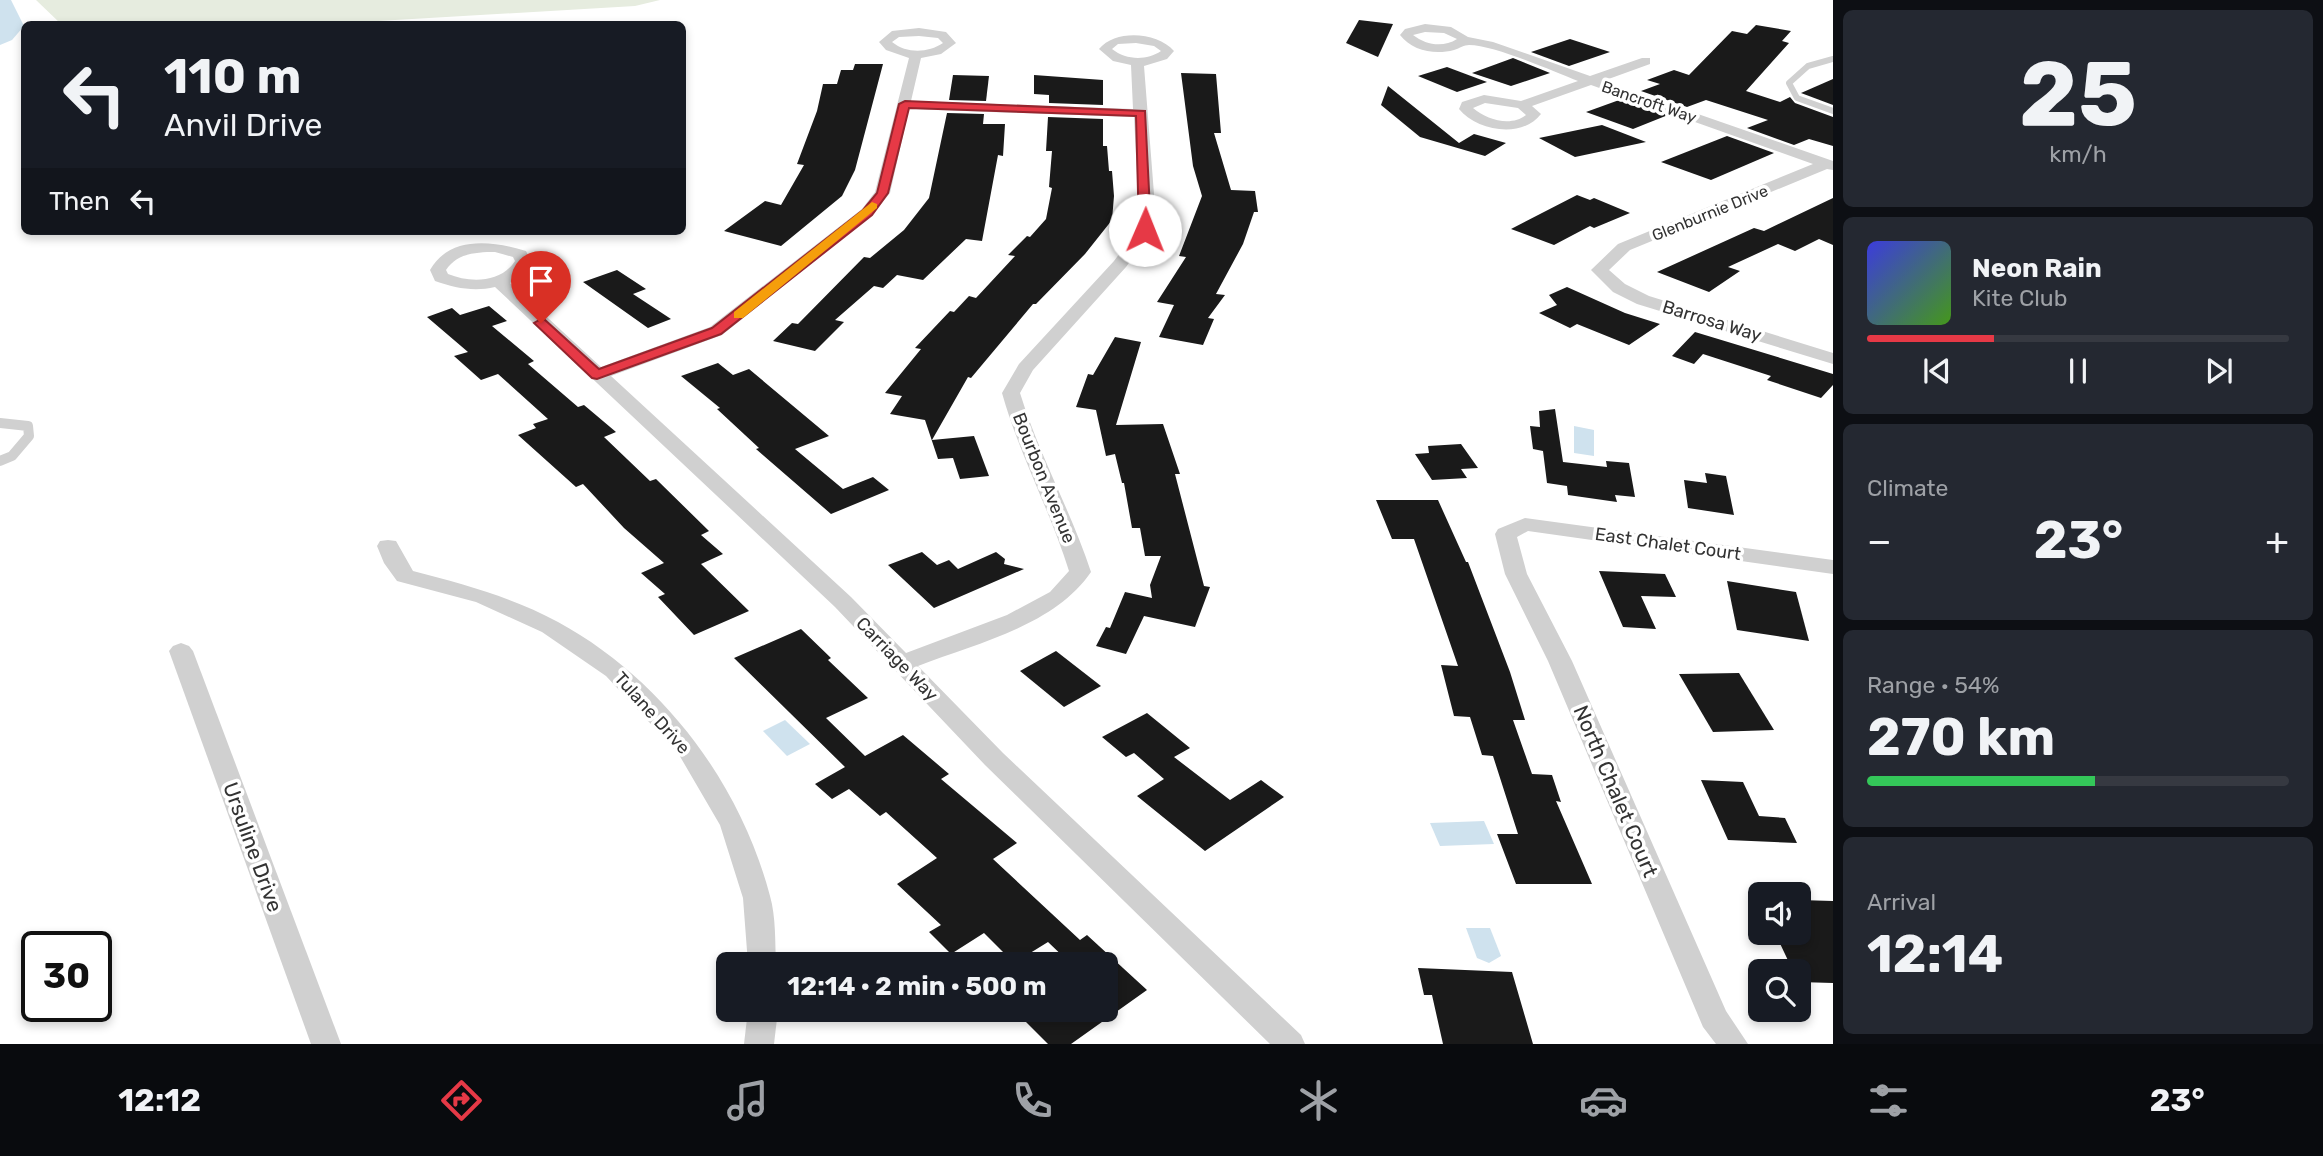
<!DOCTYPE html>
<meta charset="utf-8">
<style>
:root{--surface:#171b24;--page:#242831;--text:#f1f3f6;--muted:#9ea1a6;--line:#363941;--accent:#e63946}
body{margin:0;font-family:Rubik,sans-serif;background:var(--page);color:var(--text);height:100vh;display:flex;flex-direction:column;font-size:26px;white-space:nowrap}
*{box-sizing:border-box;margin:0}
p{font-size:23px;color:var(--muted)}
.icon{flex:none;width:38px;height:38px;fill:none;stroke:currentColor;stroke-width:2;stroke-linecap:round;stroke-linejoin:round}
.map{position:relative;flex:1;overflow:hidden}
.drawer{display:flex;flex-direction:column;gap:10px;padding:10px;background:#0d0f14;width:490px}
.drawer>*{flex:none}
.hud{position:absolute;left:21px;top:21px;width:665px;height:214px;border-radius:10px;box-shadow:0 4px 10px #0003;background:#171b24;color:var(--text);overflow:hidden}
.fabs{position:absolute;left:1748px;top:882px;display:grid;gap:14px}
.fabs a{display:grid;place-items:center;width:63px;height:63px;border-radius:10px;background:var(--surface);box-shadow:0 4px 10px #0003;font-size:35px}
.speed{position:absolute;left:21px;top:931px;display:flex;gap:14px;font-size:35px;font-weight:700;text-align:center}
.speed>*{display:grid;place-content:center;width:91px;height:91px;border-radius:50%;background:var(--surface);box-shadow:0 4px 10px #0003;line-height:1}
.speed .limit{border:4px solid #111;border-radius:10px;background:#fff;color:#111}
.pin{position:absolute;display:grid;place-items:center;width:60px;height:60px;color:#fff;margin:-72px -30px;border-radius:50% 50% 50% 0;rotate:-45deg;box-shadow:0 0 7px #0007}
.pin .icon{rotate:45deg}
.me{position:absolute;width:77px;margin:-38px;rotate:1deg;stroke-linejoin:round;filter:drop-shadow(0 0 5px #0008)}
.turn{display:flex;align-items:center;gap:24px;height:147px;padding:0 28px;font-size:32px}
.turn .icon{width:91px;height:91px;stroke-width:2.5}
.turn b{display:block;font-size:49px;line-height:60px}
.then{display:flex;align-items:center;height:66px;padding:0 28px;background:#0003;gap:14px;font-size:26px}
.big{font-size:52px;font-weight:700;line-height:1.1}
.drawer .card{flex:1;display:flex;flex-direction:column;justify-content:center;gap:10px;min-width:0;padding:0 24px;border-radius:10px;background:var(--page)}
.drawer .dial{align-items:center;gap:0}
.dial b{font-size:91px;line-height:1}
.song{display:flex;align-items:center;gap:21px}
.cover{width:84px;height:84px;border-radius:10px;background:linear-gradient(135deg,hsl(240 70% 55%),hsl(100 70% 35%))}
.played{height:7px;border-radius:4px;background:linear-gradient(90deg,var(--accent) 30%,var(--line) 30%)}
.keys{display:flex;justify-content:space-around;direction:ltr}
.heat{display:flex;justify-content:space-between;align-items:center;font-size:38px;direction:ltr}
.charge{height:10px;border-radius:5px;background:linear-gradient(90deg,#34c759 54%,var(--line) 0)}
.trip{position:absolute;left:716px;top:952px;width:402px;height:70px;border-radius:10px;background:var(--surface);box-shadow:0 4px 10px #0003;font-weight:700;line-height:70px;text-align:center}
.tabs{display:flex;height:112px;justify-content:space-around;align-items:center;background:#090b0e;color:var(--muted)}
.tabs .icon{width:49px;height:49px}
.tabs .on{color:var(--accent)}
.tabs b{font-size:32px;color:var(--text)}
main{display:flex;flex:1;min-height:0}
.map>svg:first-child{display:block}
</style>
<main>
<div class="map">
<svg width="1833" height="1044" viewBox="0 0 1833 1044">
<rect width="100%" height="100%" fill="#fff"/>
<!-- green -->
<path fill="#e6ecdf" d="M36 0H660L635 6 327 24H61Z"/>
<!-- water -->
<g fill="#cfe2ee">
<path d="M0 0H11L24 26 12 40 0 45Z"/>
<path d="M1574 426 1594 430V456L1574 453Z"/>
<path d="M785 720 810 744 787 756 763 731Z"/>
<path d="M1484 821 1494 844 1440 846 1430 823Z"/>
<path d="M1466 928H1490L1501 956 1489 963 1477 958Z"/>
</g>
<!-- building -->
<g fill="#1a1a1a">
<path d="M1359 20 1393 24 1378 57 1346 43Z"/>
<path d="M1756 25 1791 31 1782 41 1789 43 1746 91 1780 102 1790 97 1795 103 1833 117V146L1809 139 1794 145 1747 128 1768 120 1706 100 1687 107 1641 91 1660 84 1647 80 1674 70 1689 75 1732 31 1747 34Z"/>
<path d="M1570 39 1610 52 1569 66 1531 52Z"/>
<path d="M1513 58 1550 73 1511 86 1472 73Z"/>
<path d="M855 64H883L855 170 842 196 781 246 724 231 765 201 781 205 804 165 797 164 817 111 823 84H837L841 70H853Z"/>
<path d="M1447 67 1487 82 1457 92 1418 76Z"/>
<path d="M1181 73 1216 74 1221 133H1214L1231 190 1255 191 1258 212H1254L1243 244 1216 294 1225 295 1208 318 1214 319 1203 345 1159 337 1174 305 1157 302 1186 257 1179 256 1202 196 1193 166Z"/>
<path d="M953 75 989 76 986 101 949 100Z"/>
<path d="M1034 75 1103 80V105L1049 103V95L1034 94Z"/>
<path d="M1833 79V105L1801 93Z"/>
<path d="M1388 86 1459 143 1474 134 1506 143 1485 156 1420 137 1381 105Z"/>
<path d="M1622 99 1668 115 1633 129 1586 112Z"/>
<path d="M947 113 984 114 983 124H1005L1003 156 998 155 982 241 966 239 923 280 897 275 883 288 874 286 835 320 844 322 815 351 773 341 792 323 798 324 864 257 870 258 904 230 929 198Z"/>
<path d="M1048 117 1103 119V146H1107L1109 171H1112L1114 196 1112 220 1085 254 1036 304H1033L971 378 968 377 932 440 974 436 989 476 960 479 953 458 938 459 925 420 890 414 902 396 885 393 921 349 915 348 950 311 954 312 969 296 976 298 1015 256 1008 255 1027 236 1030 237 1046 219 1052 188 1049 187 1052 151H1046Z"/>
<path d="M1602 125 1646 142 1575 157 1539 138Z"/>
<path d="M1727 136 1774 153 1711 180 1661 162Z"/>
<path d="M1577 195 1590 200 1594 198 1630 213 1594 228 1590 226 1554 245 1511 229Z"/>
<path d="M1833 198V245L1819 239 1795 251 1778 244 1728 267 1740 271 1709 292 1657 272 1754 228 1764 231Z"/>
<path d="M617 270 646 289 633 294 671 319 648 328 583 282Z"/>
<path d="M1567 287 1625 313 1660 324 1629 345 1577 324 1570 328 1539 313 1557 305 1549 295Z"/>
<path d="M489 306 507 321 492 326 534 361 528 364 578 407 584 405 616 432 604 437 650 481 656 479 709 531 701 535 723 554 701 564 749 611 694 635 658 597 665 594 641 573 664 563 624 528 583 484 576 487 518 435 536 428 533 424 548 419 498 374 481 380 454 356 468 352 427 317 452 308 460 315Z"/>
<path d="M1695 332 1833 374V385L1821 398 1767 380 1771 376 1703 354 1694 364 1672 356Z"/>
<path d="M1115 337 1141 342 1116 425 1163 424 1180 474H1175L1204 586 1210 587 1195 627 1144 616 1126 654 1096 646 1106 627 1110 628 1125 592 1152 598 1150 585 1161 556H1145L1140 528H1132L1124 483H1122L1115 454 1106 456 1096 410 1076 407 1088 374 1093 375Z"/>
<path d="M718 363 733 375 749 369 829 436 795 449 843 489 873 477 889 490 831 514 756 449 759 448 717 409 720 408 681 376Z"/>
<path d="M1555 409 1563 462 1607 467 1606 461 1629 463 1635 497 1615 495 1617 502 1568 495 1567 486 1547 483 1543 451 1533 449 1530 426 1540 427 1539 411Z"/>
<path d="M1461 444 1478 468 1461 469 1467 478 1432 480 1415 454 1429 453 1428 446Z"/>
<path d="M1705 473 1726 476 1734 515 1688 508 1684 480 1707 483Z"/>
<path d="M1376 500H1438L1466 562H1468L1510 672 1525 720H1513L1532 774 1552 775 1561 802 1556 801 1592 884H1516L1497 834H1518L1493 756 1482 755 1470 717 1454 716 1441 665 1458 666 1414 539H1392Z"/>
<path d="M922 552 937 565 949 560 958 569 996 552 1005 559 1004 564 1024 569 934 608 888 565Z"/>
<path d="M1599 571 1665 574 1676 597 1641 596 1656 629 1623 627Z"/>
<path d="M1727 581 1796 592 1809 641 1737 630Z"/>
<path d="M801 629 831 658 828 660 868 698 826 718 865 756 903 735 949 774 941 779 1017 843 993 859 1080 940 1087 935 1147 990 1071 1044H1048L1014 1010H1106V964H1071L1048 942 1014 963 984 933 951 954 929 932 941 925 897 884 937 858 886 812 880 816 849 789 832 799 815 784 845 767 734 658Z"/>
<path d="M1056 651 1101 686 1064 707 1020 671Z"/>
<path d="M1739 673 1774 730 1713 732 1679 674Z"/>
<path d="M1147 713 1190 748 1174 757 1230 800 1261 780 1284 797 1205 851 1137 796 1164 779 1134 753 1126 757 1102 737Z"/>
<path d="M1701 780 1743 782 1759 816 1785 818 1797 843 1728 840Z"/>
<path d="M1799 900 1833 901V983L1799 982V971H1793L1775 933H1799Z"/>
<path d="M1418 968 1512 972 1533 1044H1443L1432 995H1424Z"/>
</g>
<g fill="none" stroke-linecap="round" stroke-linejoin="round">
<!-- lane-far1 -->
<path stroke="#d0d0d0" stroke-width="6" d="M1833 59 1808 66 1789 83 1797 98 1833 111"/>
<!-- lane -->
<path stroke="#d0d0d0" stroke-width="10" d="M0 423 28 426 29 436 12 456 0 461"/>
<!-- street -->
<g fill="#d0d0d0" fill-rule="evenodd">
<path d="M1425 24 1451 27 1468 37 1493 42 1590 76 1642 58H1650V64L1603 81 1833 161V170L1827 169 1630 250 1609 270 1625 284 1649 296 1833 353V364L1637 304 1613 292 1591 270 1618 244 1813 164 1591 85 1532 106 1541 114C1522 139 1477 131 1459 109L1462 102 1484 95 1521 101 1578 81C1552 71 1494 45 1469 45 1464 45 1460 48 1454 50 1435 55 1412 51 1400 35L1405 29ZM1425 32 1444 33 1457 39C1443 48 1426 45 1413 35ZM1485 103 1518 108 1526 115C1511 127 1487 120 1473 108Z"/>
<path d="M919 28 946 32 956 43 941 54 921 58 911 101 1133 109 1131 65 1113 61 1099 49C1116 29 1157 32 1174 51L1167 59 1144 66 1154 194 1153 230 1126 267 1033 370 1020 393C1039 455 1071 511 1091 572 1054 626 977 643 918 666L1003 753 1301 1035 1305 1044H1270L985 765 835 607 495 287C474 292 455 288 435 281L430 270C450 235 493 241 526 251L531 261 523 274 510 283 601 367 710 327 862 209 875 192 909 58 886 50 879 42 892 31ZM919 36 938 38 943 43C928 53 907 54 892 42L899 37ZM1136 43 1154 46 1161 51C1146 61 1126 60 1112 49L1118 44ZM909 109 1134 117 1138 194 1137 230 1114 261 1019 364 1002 393C1019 454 1050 510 1069 571L1050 592 1007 615 906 653 851 597 611 376 722 335 872 215 890 193ZM495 252 513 257 515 261C501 283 470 283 448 274L446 270C457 253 477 252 495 252Z"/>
<path d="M1525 518 1833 560V574L1528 531 1517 537 1527 574 1572 661 1726 1011 1748 1044H1716L1703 1027 1548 661 1505 574 1495 534 1498 529Z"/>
<path d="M388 540 396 541 413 571C463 584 512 597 558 622 661 678 740 782 770 896 776 917 775 942 776 964H748L743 898 720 825 678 753 606 676 542 632 476 602 397 581 384 563 377 546 380 541Z"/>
<path d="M181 643 189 646 193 651 341 1044H311L169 651 173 646Z"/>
<path d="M748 1010H778L774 1044H744Z"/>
</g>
</g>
<!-- route -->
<path fill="#e63946" stroke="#96252e" stroke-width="2" d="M905 101 1145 111 1151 230 1145 233 1139 230 1136 116 909 108 888 193 872 215 721 334 597 379 592 378 534 323 541 319 545 320 599 369 712 328 863 210 877 193 899 104Z"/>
<!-- slow -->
<path fill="#f59e0b" d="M872 202 877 204V208L743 318H734V312Z"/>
<g text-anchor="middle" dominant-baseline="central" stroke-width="7" stroke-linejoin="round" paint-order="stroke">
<!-- far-street labels -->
<g font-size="16" fill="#333" stroke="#fff">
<text transform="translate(1649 102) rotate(19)">Bancroft Way</text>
<text transform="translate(1710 213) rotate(-22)">Glenburnie Drive</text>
</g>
<!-- street labels -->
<g font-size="18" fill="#333" stroke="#fff">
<text transform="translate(1712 321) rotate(17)">Barrosa Way</text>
<text transform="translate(1044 478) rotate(68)">Bourbon Avenue</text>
<text transform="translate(1668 544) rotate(8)">East Chalet Court</text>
<text transform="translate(897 659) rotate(46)">Carriage Way</text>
<text transform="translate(652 713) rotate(48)">Tulane Drive</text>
</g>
<!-- near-street labels -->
<g font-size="21" fill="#333" stroke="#fff">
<text transform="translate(1616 791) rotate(67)">North Chalet Court</text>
<text transform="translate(253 847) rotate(70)">Ursuline Drive</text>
</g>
</g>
</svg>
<div class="fabs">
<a><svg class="icon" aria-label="sound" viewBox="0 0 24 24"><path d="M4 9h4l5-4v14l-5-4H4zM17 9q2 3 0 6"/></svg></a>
<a><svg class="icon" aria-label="search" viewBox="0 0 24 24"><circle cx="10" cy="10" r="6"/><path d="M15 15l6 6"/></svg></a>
</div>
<div class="speed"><div class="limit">30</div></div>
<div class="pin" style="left:541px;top:323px;background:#d93025"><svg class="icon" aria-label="arrive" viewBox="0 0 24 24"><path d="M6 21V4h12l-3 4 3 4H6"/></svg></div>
<svg class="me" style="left:1145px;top:230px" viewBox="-20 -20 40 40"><circle r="19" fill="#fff"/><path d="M0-13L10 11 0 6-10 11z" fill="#e63946"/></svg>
<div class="trip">12:14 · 2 min · 500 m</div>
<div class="hud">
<div class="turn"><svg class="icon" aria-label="left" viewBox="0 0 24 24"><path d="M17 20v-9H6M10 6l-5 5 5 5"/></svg><div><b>110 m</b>Anvil Drive</div></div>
<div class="then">Then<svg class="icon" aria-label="left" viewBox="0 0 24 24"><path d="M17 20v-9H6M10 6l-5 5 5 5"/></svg></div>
</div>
</div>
<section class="drawer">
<div class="card dial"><b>25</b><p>km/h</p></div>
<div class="card">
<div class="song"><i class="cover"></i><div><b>Neon Rain</b><p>Kite Club</p></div></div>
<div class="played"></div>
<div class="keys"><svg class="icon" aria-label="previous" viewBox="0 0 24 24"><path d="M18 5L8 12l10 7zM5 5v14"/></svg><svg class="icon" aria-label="pause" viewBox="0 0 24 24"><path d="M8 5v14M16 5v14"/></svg><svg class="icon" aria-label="next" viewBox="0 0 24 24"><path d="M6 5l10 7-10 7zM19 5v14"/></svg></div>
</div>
<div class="card"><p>Climate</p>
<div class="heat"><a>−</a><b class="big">23°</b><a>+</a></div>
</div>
<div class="card"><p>Range · 54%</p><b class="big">270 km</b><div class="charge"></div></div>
<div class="card"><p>Arrival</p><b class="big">12:14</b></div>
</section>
</main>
<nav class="tabs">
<b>12:12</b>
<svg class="icon on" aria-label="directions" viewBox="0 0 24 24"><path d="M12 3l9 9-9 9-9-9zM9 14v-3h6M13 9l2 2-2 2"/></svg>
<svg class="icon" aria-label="music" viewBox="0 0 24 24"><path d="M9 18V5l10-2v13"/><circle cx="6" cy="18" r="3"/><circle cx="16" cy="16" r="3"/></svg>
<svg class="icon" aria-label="phone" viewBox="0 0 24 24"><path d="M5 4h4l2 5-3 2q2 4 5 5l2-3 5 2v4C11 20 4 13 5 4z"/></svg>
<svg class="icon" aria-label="climate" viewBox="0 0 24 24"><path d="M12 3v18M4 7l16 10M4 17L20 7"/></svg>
<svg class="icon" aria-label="car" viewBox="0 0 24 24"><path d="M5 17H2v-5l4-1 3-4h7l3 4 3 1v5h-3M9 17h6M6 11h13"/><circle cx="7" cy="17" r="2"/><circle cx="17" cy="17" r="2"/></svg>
<svg class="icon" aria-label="filters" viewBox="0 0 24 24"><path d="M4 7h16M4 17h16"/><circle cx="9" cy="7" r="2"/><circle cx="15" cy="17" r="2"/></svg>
<b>23°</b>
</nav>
